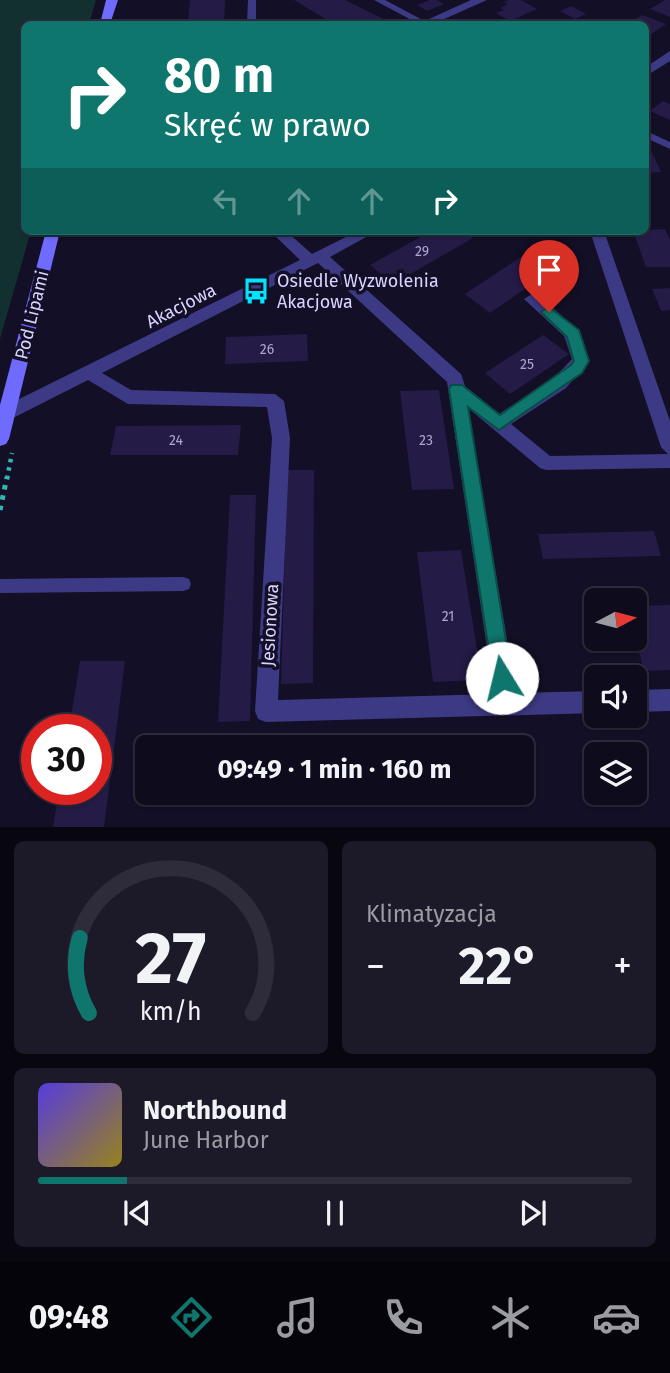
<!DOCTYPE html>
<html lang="pl">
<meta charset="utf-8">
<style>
:root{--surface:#0e0b1c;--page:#1c1929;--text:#f1f3f6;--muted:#9b9ba3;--line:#2e2b3b;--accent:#0f766e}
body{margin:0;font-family:"Fira Sans",sans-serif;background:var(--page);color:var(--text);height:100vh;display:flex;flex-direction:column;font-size:26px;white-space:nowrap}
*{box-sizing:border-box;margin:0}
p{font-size:23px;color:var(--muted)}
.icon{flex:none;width:38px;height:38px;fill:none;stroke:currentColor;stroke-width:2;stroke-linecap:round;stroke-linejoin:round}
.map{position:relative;height:827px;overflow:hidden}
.panel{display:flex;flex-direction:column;gap:14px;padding:14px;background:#08060f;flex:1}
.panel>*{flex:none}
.guide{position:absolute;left:21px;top:21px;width:628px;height:214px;border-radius:10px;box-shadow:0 2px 5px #0004,0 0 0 2px var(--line);background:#0f766e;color:#fff;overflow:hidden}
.needle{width:46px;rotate:83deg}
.fabs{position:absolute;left:584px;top:588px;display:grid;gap:14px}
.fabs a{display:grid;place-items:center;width:63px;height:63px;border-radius:10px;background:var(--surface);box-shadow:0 2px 5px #0004,0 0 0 2px var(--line);font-size:35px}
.speed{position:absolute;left:21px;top:714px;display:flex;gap:14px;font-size:35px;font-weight:700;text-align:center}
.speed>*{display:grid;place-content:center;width:91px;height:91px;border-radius:50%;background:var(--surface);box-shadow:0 2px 5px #0004,0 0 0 2px var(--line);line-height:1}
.speed .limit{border:10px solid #d22;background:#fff;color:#111}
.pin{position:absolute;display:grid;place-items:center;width:60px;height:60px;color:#fff;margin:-72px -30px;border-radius:50% 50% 50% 0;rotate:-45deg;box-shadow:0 0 7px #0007}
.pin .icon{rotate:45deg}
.me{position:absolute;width:77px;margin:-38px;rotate:351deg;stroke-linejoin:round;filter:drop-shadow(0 0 5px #0008)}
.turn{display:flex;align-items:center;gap:24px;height:147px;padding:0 28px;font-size:32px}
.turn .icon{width:91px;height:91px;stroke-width:2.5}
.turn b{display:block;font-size:49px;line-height:60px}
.lanes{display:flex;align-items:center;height:66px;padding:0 28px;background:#0003;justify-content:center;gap:35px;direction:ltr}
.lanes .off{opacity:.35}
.big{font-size:52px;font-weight:700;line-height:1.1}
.panel .card{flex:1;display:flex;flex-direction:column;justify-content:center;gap:10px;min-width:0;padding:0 24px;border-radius:10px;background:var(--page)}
.panel .dial{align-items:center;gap:0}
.dial svg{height:182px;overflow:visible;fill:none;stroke:var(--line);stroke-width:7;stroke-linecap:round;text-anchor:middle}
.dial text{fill:var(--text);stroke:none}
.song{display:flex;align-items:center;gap:21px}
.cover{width:84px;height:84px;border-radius:10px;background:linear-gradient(135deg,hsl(250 70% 55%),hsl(50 70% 35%))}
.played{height:7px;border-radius:4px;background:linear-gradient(90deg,var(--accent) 15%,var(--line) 15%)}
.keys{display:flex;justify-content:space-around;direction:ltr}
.heat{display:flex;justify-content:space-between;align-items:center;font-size:38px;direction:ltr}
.panel .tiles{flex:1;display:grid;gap:14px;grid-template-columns:1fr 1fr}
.card:last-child{grid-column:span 2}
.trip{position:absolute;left:135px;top:735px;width:399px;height:70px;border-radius:10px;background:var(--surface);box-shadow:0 2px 5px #0004,0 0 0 2px var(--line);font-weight:700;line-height:70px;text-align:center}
.tab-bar{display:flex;height:112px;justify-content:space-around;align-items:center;background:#06040b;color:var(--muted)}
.tab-bar .icon{width:49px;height:49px}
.tab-bar .active{color:var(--accent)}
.tab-bar b{font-size:32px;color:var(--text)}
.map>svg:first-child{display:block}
</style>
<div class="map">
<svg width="670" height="827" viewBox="0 0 670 827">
<rect width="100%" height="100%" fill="#130f26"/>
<!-- green -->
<path fill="#12302f" d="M0 0H96L89 24H24V231H31L0 339Z"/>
<!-- building -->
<g fill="#241b47">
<path d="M190 0H225L224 24H188Z"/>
<path d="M294 0H345L394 24 332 23Z"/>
<path d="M430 0H437L444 4 427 11 417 5Z"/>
<path d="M509 0H521L537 9 510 21 496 13 504 10 500 8 508 4 504 2Z"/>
<path d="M665 0H670V17L650 9Z"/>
<path d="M571 6 586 14 575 19 560 11Z"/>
<path d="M642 15 666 24 647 37 646 24H618L624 21 630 23Z"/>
<path d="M663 101 670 104V120L650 111Z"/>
<path d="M646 146H649L661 172 646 173Z"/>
<path d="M665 229 670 240V267H646L633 231Z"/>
<path d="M431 231H464L473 238 393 284 370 265Z"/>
<path d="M536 247 561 264 490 313 465 294Z"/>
<path d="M670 288V310L661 311 652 289Z"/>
<path d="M307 334 308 361 225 364 226 337Z"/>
<path d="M543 335 569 354 510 394 485 373Z"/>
<path d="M439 390 454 489 412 490 400 391Z"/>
<path d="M241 425 238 455H110L116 426Z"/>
<path d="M287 470H314L313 683 281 684Z"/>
<path d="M230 495H256L250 721 218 722Z"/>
<path d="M654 531 661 556 543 559 538 534Z"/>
<path d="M461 550 482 680 433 682 417 552Z"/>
<path d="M670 605V670L644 671 635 636V606Z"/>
<path d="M80 661H125L104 827H53L59 789H96V730H69Z"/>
</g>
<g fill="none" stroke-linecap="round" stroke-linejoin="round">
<!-- path-far1 -->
<path stroke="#2fb8b0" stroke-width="4.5" stroke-dasharray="3.5 5" stroke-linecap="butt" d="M7 479 12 453"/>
<!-- path -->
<path stroke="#2fb8b0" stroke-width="5" stroke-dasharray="4.5 6" stroke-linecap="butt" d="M0 510 7 477"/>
<!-- lane -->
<g fill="#3d3a85" fill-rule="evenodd">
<path d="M248 0H256V24H247Z"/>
<path d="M374 0H385L430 24H419Z"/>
<path d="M646 131 670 142V149L646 138Z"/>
<path d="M183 577 189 579 191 584 189 589 183 591 0 593V579Z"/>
</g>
<!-- street -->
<g fill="#3d3a85" fill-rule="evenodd">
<path d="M471 0H487L433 24H418Z"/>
<path d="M670 51V61L646 76V67Z"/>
<path d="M270 231H286L312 254 358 231H377L330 257 461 374 465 386 499 414 554 378 572 359 564 336 524 299 532 294 538 295 576 328 589 361 566 388 511 424 550 456 668 454 661 447 590 231H604L670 421V468L546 470 540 468 468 408 516 693 597 691V713L266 722 258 719 255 711 272 438 267 407 128 404 88 380 13 418H1V408L300 260ZM318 263 447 382 494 694 278 700 290 438 284 401 275 394 131 390 102 373Z"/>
<path d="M670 689V711L635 712V690Z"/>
</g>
<!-- secondary -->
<g fill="#6f6bff" fill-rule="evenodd">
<path d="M106 0H118L110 24H100Z"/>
<path d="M46 231H60L9 439 6 444 0 446V405Z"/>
</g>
</g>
<!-- route -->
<path fill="#0f766e" stroke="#0a4d48" stroke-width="2" d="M549 307 579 330 589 361 582 373 499 430 468 407 512 678 509 685 502 688 495 685 493 678 449 389 451 385H462L500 415 571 365 574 361 567 337 541 312Z"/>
<!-- icons -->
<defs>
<g id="bus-bare" transform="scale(2.1)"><path d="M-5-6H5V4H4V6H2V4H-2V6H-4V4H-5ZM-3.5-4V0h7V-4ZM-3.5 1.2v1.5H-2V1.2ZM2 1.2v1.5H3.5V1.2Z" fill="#00e5ff" stroke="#130f26" stroke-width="2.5" paint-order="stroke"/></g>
</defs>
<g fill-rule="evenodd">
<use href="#bus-bare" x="256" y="291"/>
</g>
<g text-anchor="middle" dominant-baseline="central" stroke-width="7" stroke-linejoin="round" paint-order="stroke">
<!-- number labels -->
<g font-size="14" fill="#aca6d1">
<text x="422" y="251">29</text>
<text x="267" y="349">26</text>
<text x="527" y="364">25</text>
<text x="176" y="440">24</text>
<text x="426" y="440">23</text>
<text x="448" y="616">21</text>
</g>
<!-- poi labels -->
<g font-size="18" fill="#d9d4ff" stroke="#130f26" text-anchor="start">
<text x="277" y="281">Osiedle Wyzwolenia<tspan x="277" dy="21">Akacjowa</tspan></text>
</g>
<!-- street labels -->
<g font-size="18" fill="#d9d4ff" stroke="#130f26">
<text transform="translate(181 306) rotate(-27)">Akacjowa</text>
<text transform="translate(32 315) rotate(-76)">Pod Lipami</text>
<text transform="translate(270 625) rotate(-87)">Jesionowa</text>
</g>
</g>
</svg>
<div class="fabs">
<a><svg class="needle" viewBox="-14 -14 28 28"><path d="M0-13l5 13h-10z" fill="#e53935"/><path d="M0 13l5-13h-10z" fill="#9b9ba3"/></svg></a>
<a><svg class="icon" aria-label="sound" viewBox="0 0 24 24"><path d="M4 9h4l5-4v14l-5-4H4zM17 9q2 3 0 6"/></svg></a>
<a><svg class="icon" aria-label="layers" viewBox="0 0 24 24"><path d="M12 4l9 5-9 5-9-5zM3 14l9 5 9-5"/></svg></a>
</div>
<div class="speed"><div class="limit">30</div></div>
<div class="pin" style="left:549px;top:312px;background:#d93025"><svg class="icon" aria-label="arrive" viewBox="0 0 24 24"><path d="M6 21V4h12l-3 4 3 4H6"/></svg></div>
<svg class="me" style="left:502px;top:678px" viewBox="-20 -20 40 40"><circle r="19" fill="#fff"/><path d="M0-13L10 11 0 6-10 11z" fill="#0f766e"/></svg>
<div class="trip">09:49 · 1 min · 160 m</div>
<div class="guide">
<div class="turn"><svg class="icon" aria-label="right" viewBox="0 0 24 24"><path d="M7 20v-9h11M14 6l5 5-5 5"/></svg><div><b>80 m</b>Skręć w prawo</div></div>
<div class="lanes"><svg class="icon off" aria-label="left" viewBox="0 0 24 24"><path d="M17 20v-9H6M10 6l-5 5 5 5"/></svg><svg class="icon off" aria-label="ahead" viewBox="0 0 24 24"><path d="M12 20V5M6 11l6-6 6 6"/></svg><svg class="icon off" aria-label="ahead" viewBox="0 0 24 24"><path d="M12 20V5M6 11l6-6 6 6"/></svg><svg class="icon" aria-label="right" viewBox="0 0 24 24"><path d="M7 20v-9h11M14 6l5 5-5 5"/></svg></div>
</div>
</div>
<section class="panel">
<div class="tiles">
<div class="card dial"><svg viewBox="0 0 100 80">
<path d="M14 69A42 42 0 1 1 86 69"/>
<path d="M14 69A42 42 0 0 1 10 36" stroke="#0f766e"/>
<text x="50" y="56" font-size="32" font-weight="700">27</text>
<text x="50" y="72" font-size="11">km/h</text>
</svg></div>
<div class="card"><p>Klimatyzacja</p>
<div class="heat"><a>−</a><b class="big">22°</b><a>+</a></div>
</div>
<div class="card">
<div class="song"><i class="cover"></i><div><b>Northbound</b><p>June Harbor</p></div></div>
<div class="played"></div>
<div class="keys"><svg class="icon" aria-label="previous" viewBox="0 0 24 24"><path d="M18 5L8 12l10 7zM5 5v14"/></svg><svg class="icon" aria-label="pause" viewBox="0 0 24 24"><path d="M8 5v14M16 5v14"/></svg><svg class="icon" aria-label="next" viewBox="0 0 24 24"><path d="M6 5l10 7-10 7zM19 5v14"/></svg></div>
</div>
</div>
</section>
<nav class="tab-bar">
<b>09:48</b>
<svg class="icon active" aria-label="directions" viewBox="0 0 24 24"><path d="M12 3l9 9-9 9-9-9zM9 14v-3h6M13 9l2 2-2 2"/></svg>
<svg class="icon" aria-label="music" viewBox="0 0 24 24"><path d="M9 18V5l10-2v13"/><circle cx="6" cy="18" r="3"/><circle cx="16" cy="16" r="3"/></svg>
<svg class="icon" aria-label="phone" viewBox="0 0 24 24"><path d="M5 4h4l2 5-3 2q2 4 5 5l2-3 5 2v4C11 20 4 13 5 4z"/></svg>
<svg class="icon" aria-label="climate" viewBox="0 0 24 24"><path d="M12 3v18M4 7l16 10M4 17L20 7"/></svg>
<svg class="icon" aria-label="car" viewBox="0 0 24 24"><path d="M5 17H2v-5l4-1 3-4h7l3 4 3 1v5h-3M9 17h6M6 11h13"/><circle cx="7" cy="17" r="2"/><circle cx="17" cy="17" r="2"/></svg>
</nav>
